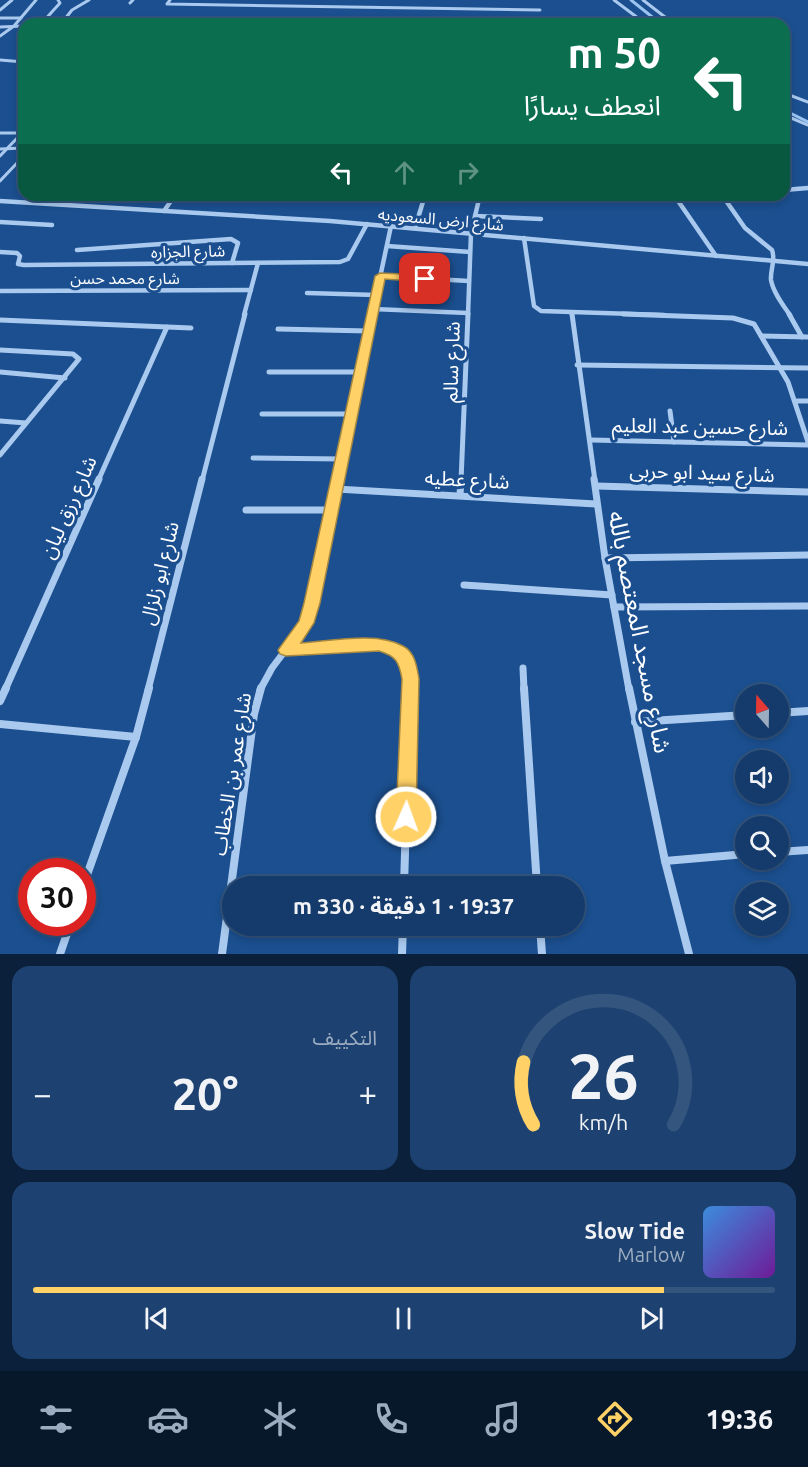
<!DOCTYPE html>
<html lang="ar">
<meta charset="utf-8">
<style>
:root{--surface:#143b6b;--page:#1d4271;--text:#f1f3f6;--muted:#9dadc1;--line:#33557e;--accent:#ffd166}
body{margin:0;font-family:Ubuntu,"Noto Sans Arabic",sans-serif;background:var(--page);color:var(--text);direction:rtl;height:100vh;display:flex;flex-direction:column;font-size:22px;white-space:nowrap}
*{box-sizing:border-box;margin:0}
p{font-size:20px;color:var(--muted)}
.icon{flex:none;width:33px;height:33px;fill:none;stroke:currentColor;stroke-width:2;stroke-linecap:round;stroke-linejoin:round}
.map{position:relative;height:954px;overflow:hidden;direction:ltr}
.details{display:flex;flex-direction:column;gap:12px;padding:12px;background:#0b203b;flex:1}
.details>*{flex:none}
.top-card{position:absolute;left:18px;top:18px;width:772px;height:183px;border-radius:18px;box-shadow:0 3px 9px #0003,0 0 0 2px var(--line);direction:rtl;background:#0b6e4f;color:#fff;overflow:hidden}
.needle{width:39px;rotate:340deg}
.tools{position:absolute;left:735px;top:684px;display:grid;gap:12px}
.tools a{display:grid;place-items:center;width:54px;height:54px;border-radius:50%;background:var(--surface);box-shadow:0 3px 9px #0003,0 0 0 2px var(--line);font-size:30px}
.speed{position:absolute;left:18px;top:858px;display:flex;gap:12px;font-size:30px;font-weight:700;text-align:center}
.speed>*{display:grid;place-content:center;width:78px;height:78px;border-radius:50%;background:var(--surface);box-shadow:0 3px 9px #0003,0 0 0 2px var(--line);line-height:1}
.speed .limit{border:9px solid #d22;background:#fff;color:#111}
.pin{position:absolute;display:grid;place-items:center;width:51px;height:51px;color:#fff;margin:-26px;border-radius:12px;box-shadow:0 3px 9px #0006}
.me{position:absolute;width:66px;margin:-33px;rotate:2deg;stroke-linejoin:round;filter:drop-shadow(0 0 4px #0008)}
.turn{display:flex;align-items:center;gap:21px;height:126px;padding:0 30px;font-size:27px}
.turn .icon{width:78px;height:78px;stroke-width:2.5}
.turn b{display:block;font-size:42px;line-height:51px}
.lanes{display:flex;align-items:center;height:57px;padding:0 30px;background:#0003;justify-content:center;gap:30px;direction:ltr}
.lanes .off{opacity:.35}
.big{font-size:45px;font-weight:700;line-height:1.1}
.details .widget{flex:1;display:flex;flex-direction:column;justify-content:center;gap:9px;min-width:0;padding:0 21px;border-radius:18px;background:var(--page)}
.details .dial{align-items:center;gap:0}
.dial svg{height:156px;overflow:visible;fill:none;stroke:var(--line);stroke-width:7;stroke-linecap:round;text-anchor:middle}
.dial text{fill:var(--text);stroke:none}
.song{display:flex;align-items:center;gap:18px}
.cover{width:72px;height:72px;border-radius:9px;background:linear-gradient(135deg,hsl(210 70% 55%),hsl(280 70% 35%))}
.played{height:6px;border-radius:3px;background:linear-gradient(90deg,var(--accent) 85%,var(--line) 85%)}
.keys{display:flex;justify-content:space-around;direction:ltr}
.heat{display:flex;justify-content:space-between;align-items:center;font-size:33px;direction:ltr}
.details .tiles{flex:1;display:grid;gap:12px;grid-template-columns:1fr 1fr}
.widget:last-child{grid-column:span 2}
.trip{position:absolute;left:222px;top:876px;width:363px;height:60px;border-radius:30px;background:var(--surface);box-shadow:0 3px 9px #0003,0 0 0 2px var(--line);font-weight:700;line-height:60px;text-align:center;direction:rtl}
.dock{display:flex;height:96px;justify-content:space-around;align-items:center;background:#08182b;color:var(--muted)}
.dock .icon{width:42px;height:42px}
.dock .selected{color:var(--accent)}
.dock b{font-size:27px;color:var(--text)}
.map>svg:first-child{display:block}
</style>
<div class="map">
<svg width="808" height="954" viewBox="0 0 808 954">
<rect width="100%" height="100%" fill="#1b4f8f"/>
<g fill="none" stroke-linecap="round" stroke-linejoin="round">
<!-- stream -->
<g stroke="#9cc4f0" stroke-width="3">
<path d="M631 0 661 24"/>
<path d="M784 110 808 122"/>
</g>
<!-- minor-far4 -->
<g stroke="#a9c9ee" stroke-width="3">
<path d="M170 0 167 4 540 10"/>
<path d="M614 0 646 24"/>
<path d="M643 0 674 24"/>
<path d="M130 3 133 0"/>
<path d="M0 10 12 0"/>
<path d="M0 18H21"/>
<path d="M41 24 60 3 58 0"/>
<path d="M61 24 72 10 89 0"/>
<path d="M0 27 24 26"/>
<path d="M0 36 14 26 36 0"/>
<path d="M0 60 24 62"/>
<path d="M784 93 808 102"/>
<path d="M24 94 21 101 24 106"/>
<path d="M784 115 808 125"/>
<path d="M0 133H23"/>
<path d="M0 149 24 148"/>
<path d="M0 156 22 133"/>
<path d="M0 181 18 162"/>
</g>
<!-- minor-far3 -->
<g stroke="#a9c9ee" stroke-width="4.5">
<path d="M784 190 808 188"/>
<path d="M674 195 716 256"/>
<path d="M722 195 745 228 772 250C776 260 770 270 771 280 773 292 783 305 790 315"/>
<path d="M0 201 330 221 808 264"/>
<path d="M164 211 175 195"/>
<path d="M475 216 541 219"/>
<path d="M0 222 52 225"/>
<path d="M415 228 425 195"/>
<path d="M524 238 534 306 541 311 664 315"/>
<path d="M387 246 470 252"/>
<path d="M77 250 231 239 238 243 232 263"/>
<path d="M0 252 17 253 20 256 18 264 24 265 340 262 348 259 367 224"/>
<path d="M380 276 469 281"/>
<path d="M0 291 251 290"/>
<path d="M307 293 376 295"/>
<path d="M373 309 468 313"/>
<path d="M572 313V315"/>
<path d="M244 315 258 263"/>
<path d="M372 315 391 226"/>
<path d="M468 315 471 233 480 195"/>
</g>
<!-- minor-far2 -->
<g stroke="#a9c9ee" stroke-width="5">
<path d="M572 314 595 481"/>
<path d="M623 314 733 318 754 324 788 382 808 442"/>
<path d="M789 314 802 337"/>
<path d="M0 320 191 328"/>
<path d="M278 329 368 331"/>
<path d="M761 336 808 337"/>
<path d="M0 350 73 354 79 359 0 455"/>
<path d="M577 365 808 368"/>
<path d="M0 372 65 378"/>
<path d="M269 372H360"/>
<path d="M795 401H808"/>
<path d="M670 411 674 442"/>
<path d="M262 414H351"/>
<path d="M0 421 26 423"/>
<path d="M591 440 808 445"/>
<path d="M253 458 342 459"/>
<path d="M98 481 167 327"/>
<path d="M202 481 245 314"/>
<path d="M338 481 373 314"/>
<path d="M461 481 468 314"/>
</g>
<!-- minor-far1 -->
<g stroke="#a9c9ee" stroke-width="7">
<path d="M594 479 605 558 629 690"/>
<path d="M596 486 808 492"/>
<path d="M336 489 596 504"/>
<path d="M460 495 461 479"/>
<path d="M246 510H331"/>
<path d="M605 558 808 555"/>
<path d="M464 585 612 595"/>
<path d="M614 607 808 606"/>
<path d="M286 650C310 648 384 634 401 654 410 663 410 678 410 690"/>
<path d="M523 668 524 690"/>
<path d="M5 690 99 479"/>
<path d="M148 690 202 479"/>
<path d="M260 690 272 668 306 623 338 479"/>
</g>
<!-- minor -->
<g stroke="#a9c9ee" stroke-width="8">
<path d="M524 688 537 886"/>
<path d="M629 688 665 861 689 954"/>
<path d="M0 701 6 688"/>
<path d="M778 713 808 711"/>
<path d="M635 722 746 715"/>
<path d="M0 724 136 737"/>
<path d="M778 852 808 850"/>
<path d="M665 861 746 854"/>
<path d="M404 886 410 688"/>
<path d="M82 889 136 737 149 688"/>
<path d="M540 926 542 954"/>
<path d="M60 954 71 922"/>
<path d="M222 954 254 714 261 688"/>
<path d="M402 954 403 926"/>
</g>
</g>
<!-- route -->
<path fill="#ffd166" stroke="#a68842" stroke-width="1.5" d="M380 273 425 275 430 279 425 282 385 279 320 603 314 623 301 643C330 641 378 631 403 646 415 652 417 667 419 679L416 817 413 823 406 826 399 823 396 817 402 679C399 662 396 656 379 651L286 656 280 654 278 650 299 621 304 603 375 276Z"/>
<g text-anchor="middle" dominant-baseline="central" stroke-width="6" stroke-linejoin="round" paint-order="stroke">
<!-- far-street labels -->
<g font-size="16" fill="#fff" stroke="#1b4f8f">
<text transform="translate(441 219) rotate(5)">شارع ارض السعوديه</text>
<text transform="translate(188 251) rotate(-1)">شارع الجزاره</text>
<text x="125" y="278">شارع محمد حسن</text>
</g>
<!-- street labels -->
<g font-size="20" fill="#fff" stroke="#1b4f8f">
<text transform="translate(451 362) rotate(-88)">شارع سالم</text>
<text transform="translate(700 426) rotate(1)">شارع حسين عبد العليم</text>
<text transform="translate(702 472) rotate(2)">شارع سيد ابو حربى</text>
<text transform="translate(467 479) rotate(3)">شارع عطيه</text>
<text transform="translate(68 507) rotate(-66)">شارع رزق ليان</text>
<text transform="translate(159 573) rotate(-76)">شارع ابو زلزال</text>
<text transform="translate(231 774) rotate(-81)">شارع عمر بن الخطاب</text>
</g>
<!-- near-street labels -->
<g font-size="24" fill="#fff" stroke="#1b4f8f">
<text transform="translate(640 632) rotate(79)">شارع مسجد المعتصم بالله</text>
</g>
</g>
</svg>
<div class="tools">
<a><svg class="needle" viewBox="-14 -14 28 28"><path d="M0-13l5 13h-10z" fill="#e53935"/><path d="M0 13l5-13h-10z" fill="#9dadc1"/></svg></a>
<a><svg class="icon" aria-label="sound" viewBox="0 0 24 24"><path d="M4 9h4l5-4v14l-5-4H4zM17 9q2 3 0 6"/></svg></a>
<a><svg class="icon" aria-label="search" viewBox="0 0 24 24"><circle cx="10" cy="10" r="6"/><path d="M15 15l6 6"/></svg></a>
<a><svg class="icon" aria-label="layers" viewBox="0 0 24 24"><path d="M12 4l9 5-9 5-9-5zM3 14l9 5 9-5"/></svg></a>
</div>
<div class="speed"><div class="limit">30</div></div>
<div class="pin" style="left:425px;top:279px;background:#d93025"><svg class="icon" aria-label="arrive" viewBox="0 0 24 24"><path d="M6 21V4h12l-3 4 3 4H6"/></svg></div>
<svg class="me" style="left:406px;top:817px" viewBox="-20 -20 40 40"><circle r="17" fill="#ffd166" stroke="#fff" stroke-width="3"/><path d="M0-11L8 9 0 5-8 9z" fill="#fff"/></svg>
<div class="trip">19:37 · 1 دقيقة · 330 m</div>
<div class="top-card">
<div class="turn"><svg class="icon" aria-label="left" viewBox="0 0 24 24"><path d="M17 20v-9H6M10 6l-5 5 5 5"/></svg><div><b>50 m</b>انعطف يسارًا</div></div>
<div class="lanes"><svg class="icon" aria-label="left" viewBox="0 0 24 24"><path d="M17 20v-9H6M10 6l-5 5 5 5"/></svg><svg class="icon off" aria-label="ahead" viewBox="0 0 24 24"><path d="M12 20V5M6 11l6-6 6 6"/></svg><svg class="icon off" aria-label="right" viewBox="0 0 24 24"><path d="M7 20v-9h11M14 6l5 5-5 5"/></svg></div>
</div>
</div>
<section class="details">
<div class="tiles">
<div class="widget dial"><svg viewBox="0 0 100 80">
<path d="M14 69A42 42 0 1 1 86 69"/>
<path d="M14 69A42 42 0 0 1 9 37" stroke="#ffd166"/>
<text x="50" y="56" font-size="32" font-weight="700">26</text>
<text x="50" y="72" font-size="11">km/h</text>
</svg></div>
<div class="widget"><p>التكييف</p>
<div class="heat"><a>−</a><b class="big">20°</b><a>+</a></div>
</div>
<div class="widget">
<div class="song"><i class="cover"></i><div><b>Slow Tide</b><p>Marlow</p></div></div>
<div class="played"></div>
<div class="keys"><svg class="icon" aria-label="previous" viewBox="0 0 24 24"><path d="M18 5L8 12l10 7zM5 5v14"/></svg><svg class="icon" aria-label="pause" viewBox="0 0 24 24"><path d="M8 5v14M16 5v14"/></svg><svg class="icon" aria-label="next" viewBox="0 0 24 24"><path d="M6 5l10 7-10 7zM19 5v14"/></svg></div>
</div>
</div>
</section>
<nav class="dock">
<b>19:36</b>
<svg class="icon selected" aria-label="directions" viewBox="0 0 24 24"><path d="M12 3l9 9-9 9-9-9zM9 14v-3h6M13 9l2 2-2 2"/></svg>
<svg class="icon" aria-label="music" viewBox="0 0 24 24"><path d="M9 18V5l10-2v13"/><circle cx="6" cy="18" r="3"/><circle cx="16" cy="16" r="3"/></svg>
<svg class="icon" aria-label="phone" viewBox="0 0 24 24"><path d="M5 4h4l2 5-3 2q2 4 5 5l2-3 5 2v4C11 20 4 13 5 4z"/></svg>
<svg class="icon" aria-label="climate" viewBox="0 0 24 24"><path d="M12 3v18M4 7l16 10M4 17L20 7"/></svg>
<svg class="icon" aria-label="car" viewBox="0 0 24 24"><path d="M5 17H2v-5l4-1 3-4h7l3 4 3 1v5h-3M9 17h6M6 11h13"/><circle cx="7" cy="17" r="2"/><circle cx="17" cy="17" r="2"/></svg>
<svg class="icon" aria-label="filters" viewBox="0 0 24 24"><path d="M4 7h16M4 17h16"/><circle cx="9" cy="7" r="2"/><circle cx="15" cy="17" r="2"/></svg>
</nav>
